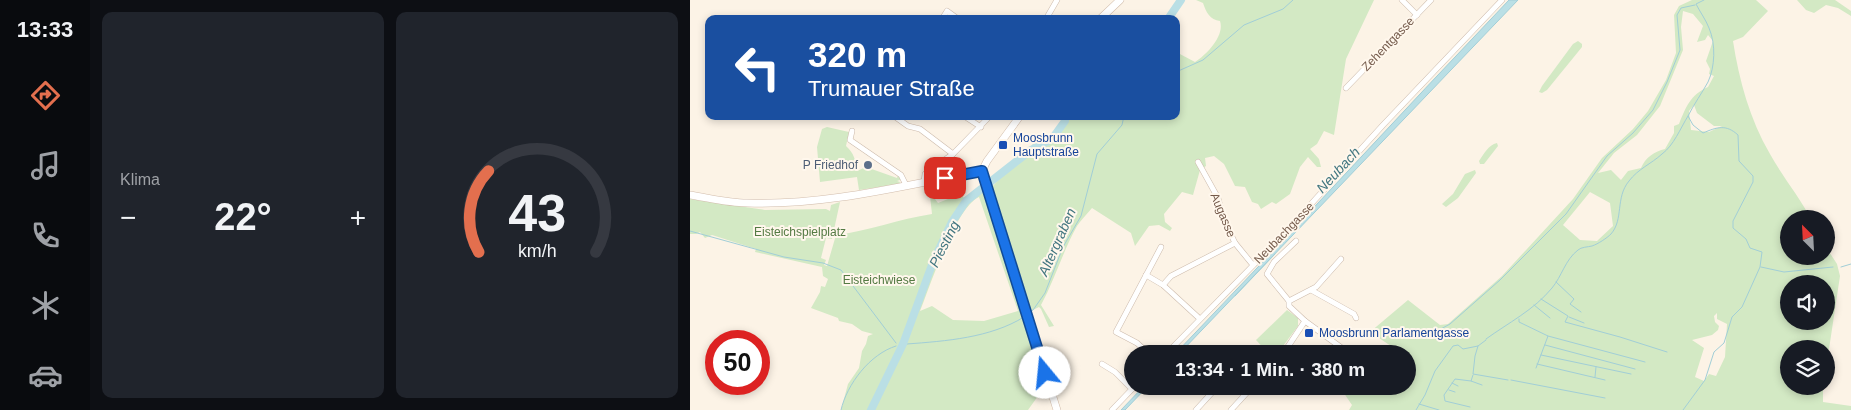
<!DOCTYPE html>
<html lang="de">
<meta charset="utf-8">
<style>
:root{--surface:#171b24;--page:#20242c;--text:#f1f3f6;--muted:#9ea1a6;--line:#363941;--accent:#e36f4e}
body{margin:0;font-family:Arial,sans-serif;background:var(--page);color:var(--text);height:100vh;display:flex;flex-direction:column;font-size:19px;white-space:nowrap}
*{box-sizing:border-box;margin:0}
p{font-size:16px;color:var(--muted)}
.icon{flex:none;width:28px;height:28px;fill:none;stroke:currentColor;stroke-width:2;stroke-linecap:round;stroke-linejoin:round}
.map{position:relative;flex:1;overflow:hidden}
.panel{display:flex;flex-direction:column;gap:12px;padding:12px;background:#0d0f14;width:600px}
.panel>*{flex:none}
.top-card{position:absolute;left:15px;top:15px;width:475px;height:105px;border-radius:10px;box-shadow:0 2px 8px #0003;background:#1a4fa0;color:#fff;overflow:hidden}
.needle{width:32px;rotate:336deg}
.fabs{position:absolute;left:1090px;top:210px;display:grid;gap:10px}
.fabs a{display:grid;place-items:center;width:55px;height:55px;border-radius:50%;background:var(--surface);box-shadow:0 2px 8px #0003;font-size:25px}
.speed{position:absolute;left:15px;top:330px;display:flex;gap:10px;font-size:25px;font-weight:700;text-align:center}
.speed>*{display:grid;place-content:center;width:65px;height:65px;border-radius:50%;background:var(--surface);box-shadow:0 2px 8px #0003;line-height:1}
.speed .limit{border:8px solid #d22;background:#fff;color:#111}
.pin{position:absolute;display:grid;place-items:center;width:42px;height:42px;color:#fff;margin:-21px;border-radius:10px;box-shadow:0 2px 8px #0006}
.me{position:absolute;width:55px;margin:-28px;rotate:343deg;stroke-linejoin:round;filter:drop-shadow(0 0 4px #0008)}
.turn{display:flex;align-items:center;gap:18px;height:105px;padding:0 20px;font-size:22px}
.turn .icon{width:65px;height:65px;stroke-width:2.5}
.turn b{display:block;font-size:35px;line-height:42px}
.big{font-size:38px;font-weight:700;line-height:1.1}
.panel .card{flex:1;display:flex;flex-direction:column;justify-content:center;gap:8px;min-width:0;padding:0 18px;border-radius:10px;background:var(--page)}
.panel .dial{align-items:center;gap:0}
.dial svg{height:130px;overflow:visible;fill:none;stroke:var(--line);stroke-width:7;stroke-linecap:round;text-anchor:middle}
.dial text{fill:var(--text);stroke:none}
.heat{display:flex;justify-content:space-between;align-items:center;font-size:28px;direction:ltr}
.panel .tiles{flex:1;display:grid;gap:12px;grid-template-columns:repeat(2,1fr)}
.trip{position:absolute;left:434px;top:345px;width:292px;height:50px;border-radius:25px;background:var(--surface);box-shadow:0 2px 8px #0003;font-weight:700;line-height:50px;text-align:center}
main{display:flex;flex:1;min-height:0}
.dock{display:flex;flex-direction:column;width:90px;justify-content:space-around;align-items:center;background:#090b0e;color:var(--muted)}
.dock .icon{width:35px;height:35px}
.dock .on{color:var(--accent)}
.dock b{font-size:22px;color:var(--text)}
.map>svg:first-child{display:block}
</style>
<main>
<nav class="dock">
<b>13:33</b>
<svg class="icon on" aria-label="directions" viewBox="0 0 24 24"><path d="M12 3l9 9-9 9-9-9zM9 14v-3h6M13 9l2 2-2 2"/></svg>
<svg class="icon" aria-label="music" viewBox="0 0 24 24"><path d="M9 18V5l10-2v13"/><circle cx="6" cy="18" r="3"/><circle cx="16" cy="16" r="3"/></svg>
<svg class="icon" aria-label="phone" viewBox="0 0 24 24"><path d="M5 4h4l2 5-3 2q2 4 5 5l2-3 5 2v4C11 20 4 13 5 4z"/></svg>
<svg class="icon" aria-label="climate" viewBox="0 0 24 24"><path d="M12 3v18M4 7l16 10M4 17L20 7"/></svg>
<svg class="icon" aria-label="car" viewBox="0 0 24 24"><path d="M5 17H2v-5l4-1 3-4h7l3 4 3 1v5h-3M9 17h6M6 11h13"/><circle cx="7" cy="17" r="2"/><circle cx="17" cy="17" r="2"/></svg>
</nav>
<section class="panel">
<div class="tiles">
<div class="card"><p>Klima</p>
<div class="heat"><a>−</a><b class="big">22°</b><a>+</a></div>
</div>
<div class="card dial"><svg viewBox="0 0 100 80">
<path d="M14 69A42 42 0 1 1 86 69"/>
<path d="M14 69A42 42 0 0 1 20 19" stroke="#e36f4e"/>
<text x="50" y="56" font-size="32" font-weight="700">43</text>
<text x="50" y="72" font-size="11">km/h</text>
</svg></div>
</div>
</section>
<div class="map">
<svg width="1161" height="410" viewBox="0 0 1161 410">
<rect width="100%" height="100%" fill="#fcf3e6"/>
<!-- green -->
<g fill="#d3e9c4" fill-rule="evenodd">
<path d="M506 0H684L656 59 644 135 634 131 627 144 620 149 629 159 631 167H627L618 157 610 167 600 194 586 204 582 202 571 209 568 204 562 202 555 187 545 186 534 164 524 156 515 158 516 166 510 170 503 195 492 192 474 214 475 222 482 228 480 231 469 225 459 226 445 246 441 233 402 208C397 214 391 220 387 226 373 251 365 279 351 305L364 326 359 327 351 309 349 307 335 314 358 387 353 389 338 410H151L158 384 169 368 172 351 176 344 178 336 183 334 172 331 162 324 149 321 148 318 121 308 130 292 131 286 135 287 138 279 133 276 132 267 65 252 66 249 22 235 15 238 10 232 6 234H0V199L75 210 136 209 140 211 141 205 150 202 142 239 136 238 131 258 136 260 134 265 137 266 146 235C178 231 209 219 242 214L240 196 242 195 248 203 258 199 267 189 274 198 289 187 301 188 323 164 337 153 344 142 353 144C361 138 371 127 372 116H486V50L488 53 505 62C516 55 535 36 530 21 520 20 516 12 513 3ZM289 197 328 311 294 321 263 320 242 306 230 311C240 286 266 207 289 197Z"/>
<path d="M1002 0H1066L1078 11 1053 37 1043 41C1049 80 1060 120 1080 154 1092 176 1109 196 1121 219H1099V256H1136V247L1147 264 1150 276 1136 369V349H1099V386H1133V402L1161 406V410H659L662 405 649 386H718V354H704L707 350 680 332 718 300 750 325 758 324 812 276 883 199 912 158 943 129 958 111 976 80 986 53 984 15 989 6ZM993 11 1003 14 1013 26 1007 42 1015 40 1018 35 1023 41 1016 61 1020 69 1019 74 1024 76 1018 87C1000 95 996 107 989 124L984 126V133L975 149C965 151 955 158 951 168L938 171 931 180 921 170 908 173 924 153 947 135 970 106 993 50 991 27ZM1004 105 1007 113 1024 126H1032L1019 132 1001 130 999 111ZM900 192 920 203 923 226 907 241 890 240 873 225ZM1099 284H1136V321H1099ZM1027 313V319L1037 324 1035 357 1026 376 1019 374 1014 381 1005 377 1014 348 1002 340 1022 335 1028 330 1029 326 1025 322 1024 316Z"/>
<path d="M1107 0H1145L1161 11V16L1148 8 1136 5 1124 13 1116 10Z"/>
<path d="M888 41 892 44V47L857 90 852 93 849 92 852 86 883 44Z"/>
<path d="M137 127 159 132 156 146C164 153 166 161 167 171L176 167 207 178 208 175 211 177 210 180 207 181 210 182 209 184 169 190 167 177 130 182 127 147 132 129Z"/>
<path d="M807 143 808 146 794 164H790L789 161C794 154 798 145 807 143Z"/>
<path d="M785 170 786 173 768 198 756 207 752 204 763 194 775 174Z"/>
<path d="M597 310 608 318V326L587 354H579L566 340Z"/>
</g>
<!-- water -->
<g fill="#badfe5" stroke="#a1ced7">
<path d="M819 0H828L489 354H485C598 237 707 117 819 0Z"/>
<path d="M454 386H458L435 410H431Z"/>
</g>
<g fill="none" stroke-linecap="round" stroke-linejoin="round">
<!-- stream -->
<g stroke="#a1ced7" stroke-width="1">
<path d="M486 72 513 60 554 25 593 9 603 0"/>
<path d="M0 231 94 257 133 263 151 270 206 343"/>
<path d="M1071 267 1094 272 1143 267"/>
<path d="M1151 267 1161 264"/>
<path d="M866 282 884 299 880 304 891 312"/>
<path d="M545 296 585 254"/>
<path d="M851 299 878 316 875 322 930 337 977 352"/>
<path d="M844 305 860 318"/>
<path d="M339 313 343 310 355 293 373 247 391 216 407 154 432 125 434 116"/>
<path d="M879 317 894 323"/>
<path d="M829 319V322L858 336 846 368"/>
<path d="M749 330 760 324 810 280 876 214 917 156 943 133 963 110 977 82 990 50 987 15 991 8 1005 5"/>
<path d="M858 336 955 362"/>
<path d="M796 339C818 323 844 310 862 288 872 276 875 260 888 250 891 247 898 247 902 246 908 244 917 238 921 234 934 219 925 198 939 181 948 169 961 164 972 154 984 145 990 129 998 116"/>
<path d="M211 344H213"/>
<path d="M217 344C256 341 300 338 334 317"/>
<path d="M855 345 945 369"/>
<path d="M788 346 785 356 783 374 818 380"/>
<path d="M851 355 941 374"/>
<path d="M847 364 915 380"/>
<path d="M783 375 781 381 792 385"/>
<path d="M905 377 906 367"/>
<path d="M821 380 915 398"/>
<path d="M762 383 768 386"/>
<path d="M759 390 765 392"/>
<path d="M729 404 749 410"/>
<path d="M780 407 755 401 754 395 765 379 781 381"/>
<path d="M151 410C157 384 180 354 206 346"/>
<path d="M726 410 735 395 745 371 763 346 768 345 773 349 788 346 796 340"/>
<path d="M993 410 1015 380 1024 352 1034 343 1042 317 1052 307 1070 267 1072 252 1060 248 1056 239 1043 228V221L1063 182V176L1049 161 1048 135C1036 124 1027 127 1013 133L1003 125 998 116C1004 104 1012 93 1018 82 1025 67 1026 44 1019 28 1016 20 1010 12 1006 4L1014 0"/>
</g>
<!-- river -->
<g stroke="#badfe5" stroke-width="8">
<path d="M478 19 491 0"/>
<path d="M181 410 213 344 243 262 262 222 276 201 341 150 362 139 375 121V116"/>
</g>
<!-- street casing -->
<g stroke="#cdbbac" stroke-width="6">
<g id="street">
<path d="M712 0 727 15"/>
<path d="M252 19 257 11 268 19"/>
<path d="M356 19 367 0"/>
<path d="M656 88 741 0"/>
<path d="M204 116 218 126 230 129 263 154"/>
<path d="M274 116 291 127"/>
<path d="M162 131 160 140 211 175 216 185"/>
<path d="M508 162 528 198 534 220 545 243 563 265"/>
<path d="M234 182 235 174 263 154 300 116"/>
<path d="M651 259 626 287 599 301V306L615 321 660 354"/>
<path d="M456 275 473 285 510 319"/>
<path d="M473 285 481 276 545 243"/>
<path d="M621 290 664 314 666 318"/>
<path d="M599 301 577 274 584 262 606 241"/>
<path d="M459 354 447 343 426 332 471 247"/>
<path d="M476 354 591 237 693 125 812 0"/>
<path d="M593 354 615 321"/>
<path d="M412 364 425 372 442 389"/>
<path d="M422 410 445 386"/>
<path d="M506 410 528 386"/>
<path d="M541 410 563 386"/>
</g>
</g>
<!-- secondary casing -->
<g stroke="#d2bdac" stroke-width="8">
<g id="secondary">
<path d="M410 19 430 0"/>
<path d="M292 171 367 410"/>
<path d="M292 171 297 161 330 116"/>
<path d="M0 195C19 198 38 203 57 203 136 206 215 185 292 171"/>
</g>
</g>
<!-- street -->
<use href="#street" stroke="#fff" stroke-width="5"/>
<!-- secondary -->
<use href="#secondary" stroke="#fff" stroke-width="7"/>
</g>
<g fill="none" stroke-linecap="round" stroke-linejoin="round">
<!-- route casing -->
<g stroke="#114b97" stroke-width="12">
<path id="route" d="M255 178 292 171 355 373"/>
</g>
<!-- route -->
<use href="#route" stroke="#1a73e8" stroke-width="9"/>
</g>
<!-- markers -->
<g fill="#1a4fb4" stroke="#fff7ec" stroke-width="2">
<rect x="308" y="140" width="10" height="10" rx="2.5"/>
<rect x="614" y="328" width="10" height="10" rx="2.5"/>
</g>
<circle fill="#5c6f8a" stroke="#fff7ec" stroke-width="2" cx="178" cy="165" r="5"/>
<g text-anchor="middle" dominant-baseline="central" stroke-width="4" stroke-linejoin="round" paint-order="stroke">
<!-- street labels -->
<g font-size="12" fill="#745a4b" stroke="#fff7ec">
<text transform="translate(698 44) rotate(-46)">Zehentgasse</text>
<text transform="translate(533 215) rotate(67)">Augasse</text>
<text transform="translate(594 233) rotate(-46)">Neubachgasse</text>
</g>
<!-- transit labels -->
<g font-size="12" fill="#164399" stroke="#fff7ec" text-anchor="start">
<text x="323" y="138">Moosbrunn<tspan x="323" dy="14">Hauptstraße</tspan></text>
<text x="629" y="333">Moosbrunn Parlamentgasse</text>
</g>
<!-- service labels -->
<g font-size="12" fill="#4e5e75" stroke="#fff7ec" text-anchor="end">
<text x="168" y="165">P Friedhof</text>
</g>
<!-- park labels -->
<g font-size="12" fill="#547a43" stroke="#fff7ec">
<text x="110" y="232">Eisteichspielplatz</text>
<text x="189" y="280">Eisteichwiese</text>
</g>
<!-- water labels -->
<g font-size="14" font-style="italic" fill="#427680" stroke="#fff7ec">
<text transform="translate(648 170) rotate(-47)">Neubach</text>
<text transform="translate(367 242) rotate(-66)">Altergraben</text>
<text transform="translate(254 244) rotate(-63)">Piesting</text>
</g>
</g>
</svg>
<div class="fabs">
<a><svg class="needle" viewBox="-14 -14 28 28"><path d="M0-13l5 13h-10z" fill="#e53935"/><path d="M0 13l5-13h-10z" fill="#9ea1a6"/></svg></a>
<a><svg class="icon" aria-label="sound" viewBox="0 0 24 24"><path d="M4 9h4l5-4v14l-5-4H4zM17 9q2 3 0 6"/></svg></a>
<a><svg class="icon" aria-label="layers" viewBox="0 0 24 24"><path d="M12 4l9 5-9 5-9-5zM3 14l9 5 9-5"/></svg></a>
</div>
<div class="speed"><div class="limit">50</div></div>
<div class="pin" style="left:255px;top:178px;background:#d93025"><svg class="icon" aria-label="arrive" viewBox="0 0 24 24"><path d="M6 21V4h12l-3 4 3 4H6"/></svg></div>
<svg class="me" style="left:355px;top:373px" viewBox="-20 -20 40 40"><circle r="19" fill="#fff"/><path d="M0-13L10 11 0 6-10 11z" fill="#1a73e8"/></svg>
<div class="trip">13:34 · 1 Min. · 380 m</div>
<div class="top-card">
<div class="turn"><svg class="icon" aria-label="left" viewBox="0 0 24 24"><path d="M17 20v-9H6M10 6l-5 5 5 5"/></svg><div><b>320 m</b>Trumauer Straße</div></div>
</div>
</div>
</main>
